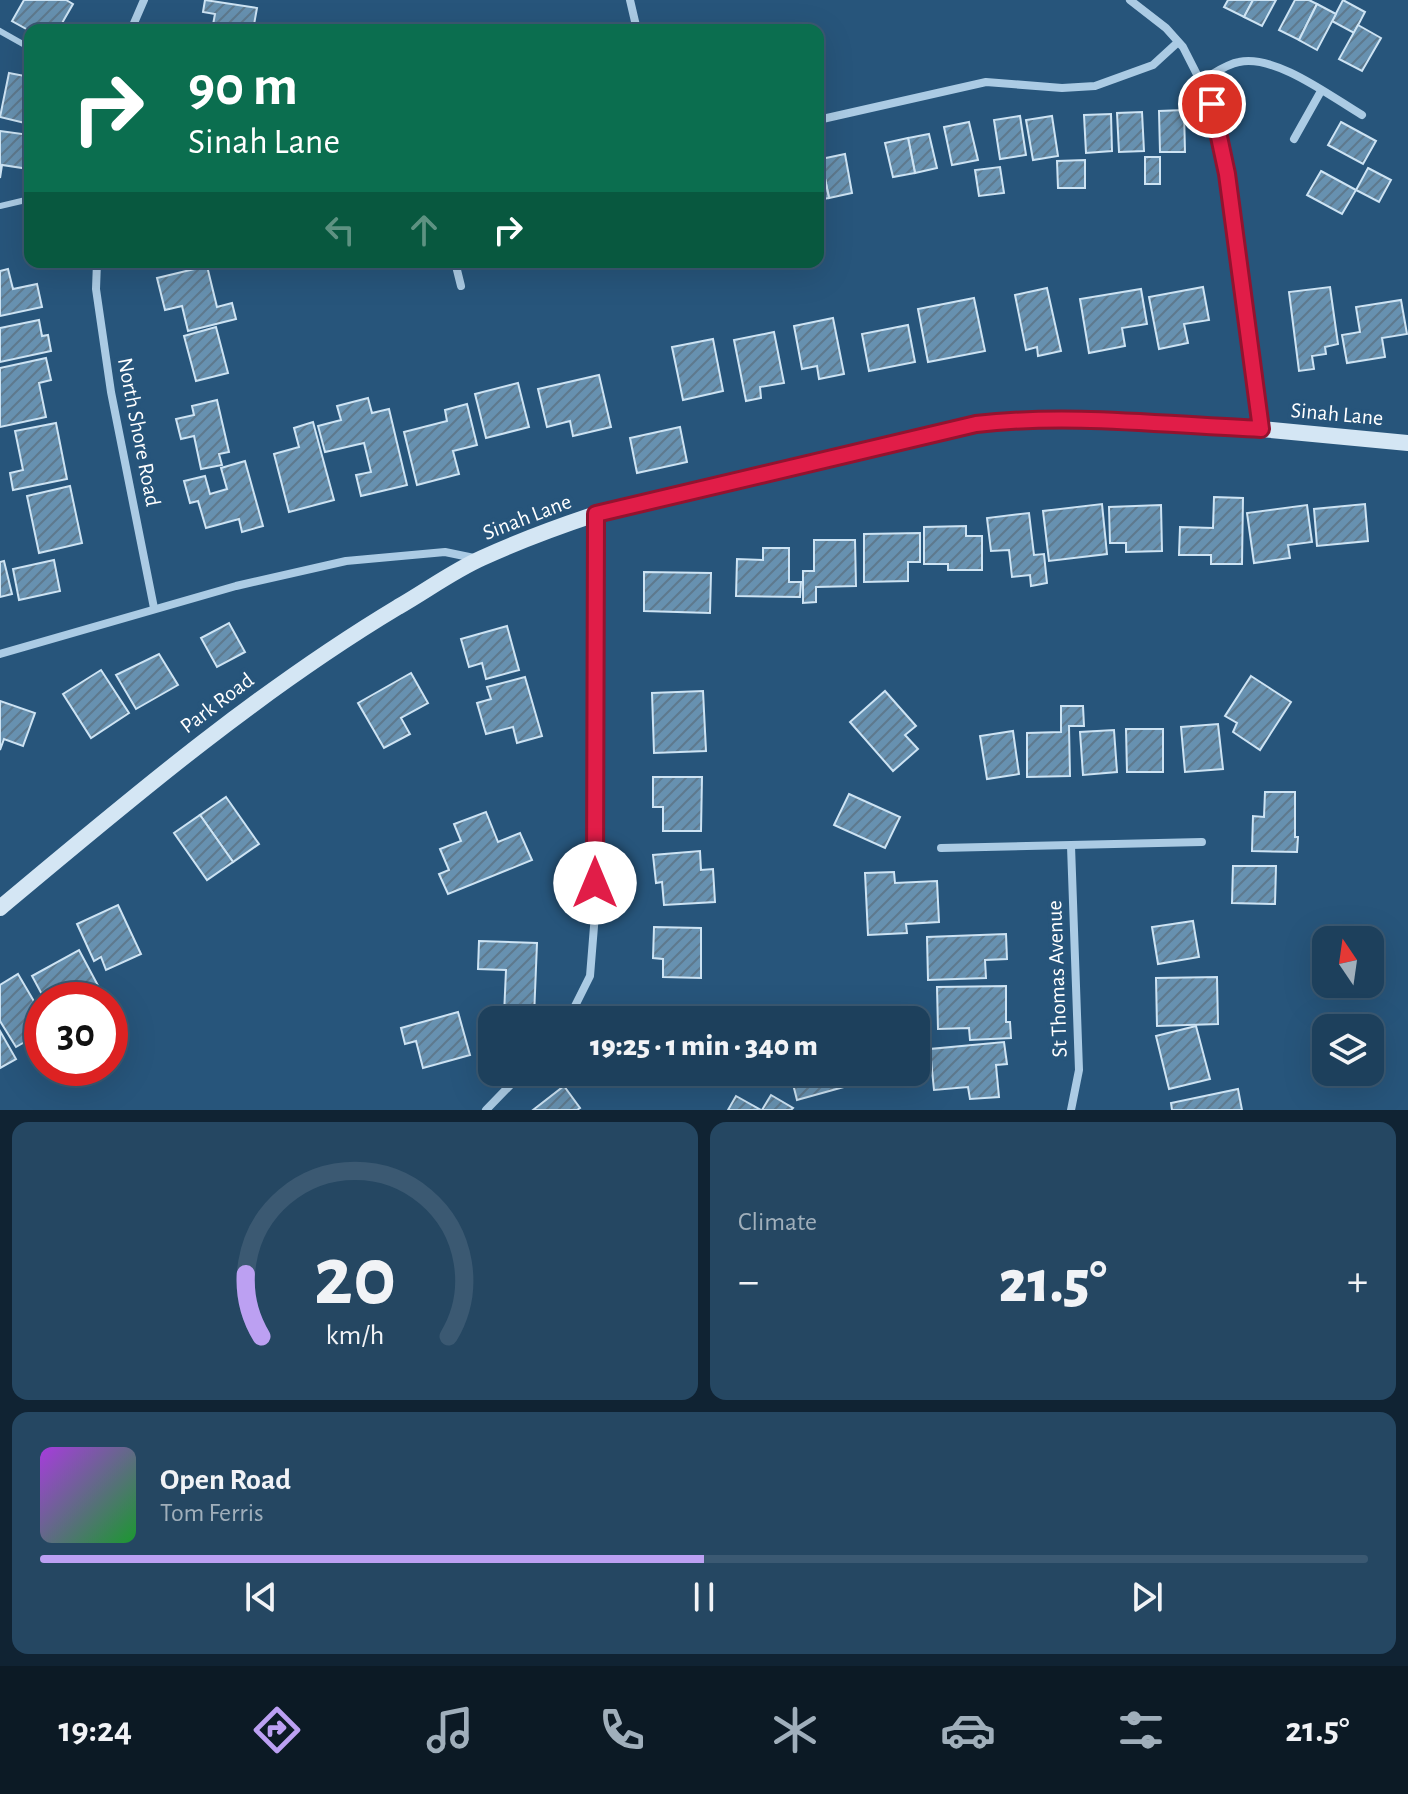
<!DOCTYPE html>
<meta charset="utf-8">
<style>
:root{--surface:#1d405c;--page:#254762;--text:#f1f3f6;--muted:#a0afbb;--line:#3b5972;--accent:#bca0f2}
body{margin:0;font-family:"Alegreya Sans",sans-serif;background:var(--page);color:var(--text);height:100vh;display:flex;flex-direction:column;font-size:30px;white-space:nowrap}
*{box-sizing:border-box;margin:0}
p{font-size:26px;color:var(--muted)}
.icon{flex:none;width:44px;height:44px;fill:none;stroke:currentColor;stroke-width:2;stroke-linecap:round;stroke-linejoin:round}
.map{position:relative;height:1110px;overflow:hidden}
.panel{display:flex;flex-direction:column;gap:12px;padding:12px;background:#102333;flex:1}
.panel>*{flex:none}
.banner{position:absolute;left:24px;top:24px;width:800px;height:244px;border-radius:16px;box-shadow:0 8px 32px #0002,0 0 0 2px var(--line);background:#0b6e4f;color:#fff;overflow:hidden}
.needle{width:52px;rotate:347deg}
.tools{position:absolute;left:1312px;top:926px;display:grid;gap:16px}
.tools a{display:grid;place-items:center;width:72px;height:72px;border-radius:16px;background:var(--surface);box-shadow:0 8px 32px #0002,0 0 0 2px var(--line);font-size:40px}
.speed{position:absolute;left:24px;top:982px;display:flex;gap:16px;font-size:40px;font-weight:700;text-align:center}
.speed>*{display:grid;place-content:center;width:104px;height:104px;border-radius:50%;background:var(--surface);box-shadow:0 8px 32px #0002,0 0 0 2px var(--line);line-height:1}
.speed .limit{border:12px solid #d22;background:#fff;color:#111}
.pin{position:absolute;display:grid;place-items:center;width:68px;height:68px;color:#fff;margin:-34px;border:4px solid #fff;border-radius:50%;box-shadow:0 2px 8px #0007}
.me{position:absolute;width:88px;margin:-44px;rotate:0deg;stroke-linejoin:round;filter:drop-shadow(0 0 6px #0008)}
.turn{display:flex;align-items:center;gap:28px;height:168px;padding:0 32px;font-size:36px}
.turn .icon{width:104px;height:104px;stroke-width:2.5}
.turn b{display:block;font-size:56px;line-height:68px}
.lanes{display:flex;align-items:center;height:76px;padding:0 32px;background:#0003;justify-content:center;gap:40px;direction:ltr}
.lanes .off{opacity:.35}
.big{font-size:60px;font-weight:800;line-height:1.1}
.panel .card{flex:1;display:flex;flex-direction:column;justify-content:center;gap:12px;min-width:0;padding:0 28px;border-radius:16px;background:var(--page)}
.panel .dial{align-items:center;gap:0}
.dial svg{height:208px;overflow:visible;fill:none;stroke:var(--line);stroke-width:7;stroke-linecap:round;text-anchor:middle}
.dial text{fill:var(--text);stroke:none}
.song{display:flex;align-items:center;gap:24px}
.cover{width:96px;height:96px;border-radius:12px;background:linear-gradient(135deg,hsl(280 70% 55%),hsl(130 70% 35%))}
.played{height:8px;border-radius:4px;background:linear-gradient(90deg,var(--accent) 50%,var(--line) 50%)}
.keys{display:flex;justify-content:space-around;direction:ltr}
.heat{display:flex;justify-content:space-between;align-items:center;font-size:44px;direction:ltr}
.panel .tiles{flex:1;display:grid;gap:12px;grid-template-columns:1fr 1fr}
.card:last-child{grid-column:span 2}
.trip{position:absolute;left:478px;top:1006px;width:452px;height:80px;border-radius:16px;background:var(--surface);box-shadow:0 8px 32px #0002,0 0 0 2px var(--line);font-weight:800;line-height:80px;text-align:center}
.dock{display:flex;height:128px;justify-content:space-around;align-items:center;background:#0c1a25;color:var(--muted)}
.dock .icon{width:56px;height:56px}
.dock .on{color:var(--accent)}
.dock b{font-size:36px;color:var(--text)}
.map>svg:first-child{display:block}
</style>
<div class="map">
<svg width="1408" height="1110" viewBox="0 0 1408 1110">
<defs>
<pattern id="building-hatch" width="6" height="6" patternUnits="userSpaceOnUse" patternTransform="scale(2)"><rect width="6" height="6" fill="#6791b0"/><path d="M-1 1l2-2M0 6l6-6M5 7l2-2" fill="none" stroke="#5e798d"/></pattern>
</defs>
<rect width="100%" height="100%" fill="#27557b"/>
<!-- building -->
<g fill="url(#building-hatch)" stroke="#cde3f3" stroke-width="2">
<path d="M24 0H66L73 4 58 30 30 31 12 21Z"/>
<path d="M205 0 257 8 253 30H212L215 14 203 12Z"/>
<path d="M1228 0H1253L1244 17 1224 7Z"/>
<path d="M1253 0H1276L1262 26 1244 17Z"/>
<path d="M1295 0H1309L1317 4 1299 40 1279 30Z"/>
<path d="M1343 0 1365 12 1354 33 1332 21Z"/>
<path d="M1317 4 1336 14 1317 50 1299 40Z"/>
<path d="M1358 25 1381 38 1362 71 1339 59Z"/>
<path d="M9 73 30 77 29 124 0 117Z"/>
<path d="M1184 110 1185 152H1160L1159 111Z"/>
<path d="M1142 112 1144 151 1119 152 1117 113Z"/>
<path d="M1111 114 1112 151 1086 153 1084 115Z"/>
<path d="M1020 116 1026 155 1000 159 994 120Z"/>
<path d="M1052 116 1058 156 1033 160 1026 120Z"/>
<path d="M969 122 978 160 952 165 944 127Z"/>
<path d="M1341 122 1376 141 1363 164 1328 145Z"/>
<path d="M0 131 30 135 29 169 2 165 0 178Z"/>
<path d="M929 134 937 168 915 173 908 138Z"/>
<path d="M908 138 915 173 893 177 885 143Z"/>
<path d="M845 154 852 193 829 198 821 159Z"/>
<rect x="1145" y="157" width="15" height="27"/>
<path d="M818 159H821L829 198 818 200Z"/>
<path d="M1085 160V188H1058L1057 161Z"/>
<path d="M1000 167 1004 193 979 196 975 170Z"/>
<path d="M1368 168 1391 180 1379 202 1356 190Z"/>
<path d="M1321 171 1356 190 1342 214 1307 195Z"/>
<path d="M207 266 217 307 232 303 236 319 188 331 182 306 165 310 157 278Z"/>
<path d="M8 269 13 289 37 284 42 307 0 316V271Z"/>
<path d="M1203 287 1209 320 1184 324 1188 343 1159 349 1149 297Z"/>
<path d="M1330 287 1338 344 1325 347 1326 354 1312 356 1314 369 1299 371 1289 292Z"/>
<path d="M1047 288 1061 351 1038 356 1037 347 1026 350 1015 295Z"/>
<path d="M1141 289 1147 324 1122 328 1125 346 1089 353 1080 299Z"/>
<path d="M974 298 985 351 928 362 918 309Z"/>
<path d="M1401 300 1407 334 1382 338 1385 357 1347 363 1342 335 1360 332 1356 307Z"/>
<path d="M833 318 844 374 819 379 817 366 802 369 794 326Z"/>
<path d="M39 320 42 336 48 335 51 351 0 362V328Z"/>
<path d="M908 325 915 362 869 371 862 334Z"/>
<path d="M216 327 228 373 196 381 184 336Z"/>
<path d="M774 332 784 383 760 387 761 398 746 401 734 340Z"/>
<path d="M713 339 723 391 683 400 672 347Z"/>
<path d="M46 358 51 380 39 383 46 417 0 427V368Z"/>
<path d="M599 375 611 427 573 436 570 421 547 427 538 389Z"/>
<path d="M518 383 529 427 486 438 475 394Z"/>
<path d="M368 398 372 413 389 409 407 485 361 496 356 475 371 472 364 443 325 452 318 426 341 420 337 406Z"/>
<path d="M217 400 229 452 219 454 222 465 201 469 194 436 181 439 176 419 194 415 192 406Z"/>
<path d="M467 404 477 445 453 451 459 474 417 485 404 432 447 421 445 410Z"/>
<path d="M313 422 334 500 289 512 274 454 299 447 294 428Z"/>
<path d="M56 423 67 479 13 490 10 473 23 470 15 431Z"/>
<path d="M680 427 687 462 637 473 630 438Z"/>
<path d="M245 461 263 526 242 532 239 519 206 528 198 501 190 503 184 481 205 476 210 494 227 489 221 468Z"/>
<path d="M70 486 82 543 39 553 27 496Z"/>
<path d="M1214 497 1243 498 1242 564H1211V555H1179L1180 527 1213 528Z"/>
<path d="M1102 504 1107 554 1049 561 1043 511Z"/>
<path d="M1365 504 1368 541 1317 546 1314 509Z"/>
<path d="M1161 505 1162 551 1126 552V543H1110L1109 507Z"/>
<path d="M1307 505 1312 542 1288 545 1290 558 1254 563 1247 513Z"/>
<path d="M1029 513 1034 555 1044 554 1047 583 1031 586 1030 575 1012 577 1009 550 991 551 987 518Z"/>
<path d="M966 526V536H982V570H948V564H924V527Z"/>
<path d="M920 533V562H908V581L864 582V534Z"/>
<path d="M814 540H855L856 586 816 587V602L803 603V571H814Z"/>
<path d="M763 548H789V582H801L800 597 736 596 737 559 763 560Z"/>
<path d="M54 560 60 591 19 600 13 569Z"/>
<path d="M4 561 12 594 0 597V562Z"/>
<path d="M644 572 711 573 710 613 644 611Z"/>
<path d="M229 623 245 652 217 667 201 638Z"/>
<path d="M507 626 519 670 486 679 482 663 469 667 461 639Z"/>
<path d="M159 654 178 685 136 709 116 675Z"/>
<path d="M101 670 129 713 91 738 63 694Z"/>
<path d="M411 673 428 703 401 718 410 734 384 748 358 703Z"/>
<path d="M1251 676 1291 702 1260 750 1233 732 1237 723 1225 716Z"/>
<path d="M525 677 542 736 517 743 513 727 486 734 477 703 491 699 487 687Z"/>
<path d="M703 691 706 751 654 753 652 693Z"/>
<path d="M885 691 916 726 905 735 918 749 893 771 850 722Z"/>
<path d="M0 701 35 713 23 746 4 739 0 750Z"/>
<path d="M1061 706H1083L1084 726H1069L1070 776 1027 777V733L1061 732Z"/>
<path d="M1218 724 1223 769 1185 772 1181 727Z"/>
<path d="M1126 729H1163V772H1127Z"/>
<path d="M1114 730 1117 772 1083 775 1080 732Z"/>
<path d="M1013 731 1019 774 987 779 980 736Z"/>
<path d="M653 777H702L701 831H663V807H653Z"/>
<path d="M1265 792H1295V837H1298L1297 852 1252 851 1253 816 1264 817Z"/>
<path d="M849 794 900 817 885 848 834 825Z"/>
<path d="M226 797 259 844 233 862 200 815Z"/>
<path d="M486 812 498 842 520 833 532 860 448 894 439 874 449 870 440 849 461 841 454 824Z"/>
<path d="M200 815 233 862 207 880 174 833Z"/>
<path d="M700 851 701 870 713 869 715 902 664 905 662 882 656 883 653 855Z"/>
<path d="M1233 866H1276L1275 904 1232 903Z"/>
<path d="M894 872 895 883 937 881 939 922 906 924 907 933 868 935 865 873Z"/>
<path d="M118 905 141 954 106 970 101 957 94 961 77 924Z"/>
<path d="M1193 921 1199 957 1158 964 1152 927Z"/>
<path d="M654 927 701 928V978L663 977V959L653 958Z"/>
<path d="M1006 934 1007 959 985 960 986 978 928 980 927 937Z"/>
<path d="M479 941 537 943 534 1017 504 1015 506 970 478 969Z"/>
<path d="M79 950 102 993 89 1000H80L75 991 58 1000H45L32 976Z"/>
<path d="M18 974 42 1015V1032L16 1047 0 1021V985Z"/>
<path d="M1217 977 1218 1024 1157 1026 1156 978Z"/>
<path d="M1006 986V1022H1010L1011 1038 970 1040 969 1028 938 1029 937 987Z"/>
<path d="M458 1012 470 1055 423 1068 416 1041 405 1044 401 1028Z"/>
<path d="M1196 1026 1210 1079 1169 1089 1156 1036Z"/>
<path d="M0 1031 16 1059 0 1068Z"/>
<path d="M1004 1042 1007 1064 996 1065 999 1097 970 1099 968 1087 934 1090 930 1049Z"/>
<path d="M790 1072H848L851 1085 797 1100Z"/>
<path d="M564 1086 580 1108 577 1110H533Z"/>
<path d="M1238 1089 1242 1110H1172L1171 1103Z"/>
<path d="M771 1095 793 1108 791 1110H762Z"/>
<path d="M736 1096 761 1110H728Z"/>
</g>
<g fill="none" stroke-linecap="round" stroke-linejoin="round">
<!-- lane -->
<g stroke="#abcbe4" stroke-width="6">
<path d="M0 31 30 48"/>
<path d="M0 206 30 199"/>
</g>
<!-- street -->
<g stroke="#abcbe4" stroke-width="8">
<path d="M630 0 637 30"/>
<path d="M1130 0 1166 28 1183 47 1212 104 1227 174 1261 429"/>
<path d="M131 30 144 0"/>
<path d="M1200 81C1212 75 1226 64 1239 62 1275 54 1330 96 1362 115"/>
<path d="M818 120 986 82 1062 88 1095 86 1153 65 1177 43"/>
<path d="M1294 139 1321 91"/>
<path d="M97 262 96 289 111 392 154 608"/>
<path d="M455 262 461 286"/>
<path d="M0 654 236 586 346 561 445 552 474 558"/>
<path d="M941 848 1202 842"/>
<path d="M568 1020 590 976 595 914 596 514"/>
<path d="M486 1110 523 1072"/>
<path d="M1071 1110 1079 1070 1071 846"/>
</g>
<!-- secondary -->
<path stroke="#d4e6f4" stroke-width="16" d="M0 908C128 801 255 693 398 607 426 591 453 571 482 558 519 541 557 527 596 514L976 424 1023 419H1072L1261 429 1408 443"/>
</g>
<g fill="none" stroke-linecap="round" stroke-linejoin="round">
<!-- route casing -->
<g stroke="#92132f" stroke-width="20">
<path id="route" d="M595 883 596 514 976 424C1070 413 1166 425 1261 429L1227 174 1212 104"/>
</g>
<!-- route -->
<use href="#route" stroke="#e11d48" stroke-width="14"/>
</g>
<g text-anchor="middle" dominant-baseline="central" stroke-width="8" stroke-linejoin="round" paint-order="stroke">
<!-- street labels -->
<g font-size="22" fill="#fff" stroke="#27557b">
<text transform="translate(1337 414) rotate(5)">Sinah Lane</text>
<text transform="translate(139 432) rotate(79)">North Shore Road</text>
<text transform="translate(527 517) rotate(-21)">Sinah Lane</text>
<text transform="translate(217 703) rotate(-37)">Park Road</text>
<text transform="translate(1057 979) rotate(-92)">St Thomas Avenue</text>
</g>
</g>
</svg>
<div class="tools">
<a><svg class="needle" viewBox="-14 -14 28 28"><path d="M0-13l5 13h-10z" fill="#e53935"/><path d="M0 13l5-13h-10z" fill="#a0afbb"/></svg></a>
<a><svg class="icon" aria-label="layers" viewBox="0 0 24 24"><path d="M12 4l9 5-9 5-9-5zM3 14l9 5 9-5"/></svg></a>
</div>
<div class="speed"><div class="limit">30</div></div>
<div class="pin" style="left:1212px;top:104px;background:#d93025"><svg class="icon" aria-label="arrive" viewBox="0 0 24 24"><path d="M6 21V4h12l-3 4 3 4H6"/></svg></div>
<svg class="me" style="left:595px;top:883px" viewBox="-20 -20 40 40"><circle r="19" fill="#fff"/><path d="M0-13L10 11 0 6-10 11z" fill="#e11d48"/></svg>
<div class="trip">19:25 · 1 min · 340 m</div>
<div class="banner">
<div class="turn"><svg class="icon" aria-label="right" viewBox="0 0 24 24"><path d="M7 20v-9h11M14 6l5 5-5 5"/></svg><div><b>90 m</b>Sinah Lane</div></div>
<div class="lanes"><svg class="icon off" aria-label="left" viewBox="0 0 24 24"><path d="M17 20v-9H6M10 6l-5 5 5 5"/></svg><svg class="icon off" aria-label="ahead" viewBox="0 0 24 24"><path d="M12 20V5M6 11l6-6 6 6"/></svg><svg class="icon" aria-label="right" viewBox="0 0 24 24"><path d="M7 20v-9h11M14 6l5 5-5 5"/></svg></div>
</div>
</div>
<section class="panel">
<div class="tiles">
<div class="card dial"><svg viewBox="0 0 100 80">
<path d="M14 69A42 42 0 1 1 86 69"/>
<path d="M14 69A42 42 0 0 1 8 45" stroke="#bca0f2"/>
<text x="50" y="56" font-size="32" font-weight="700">20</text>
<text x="50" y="72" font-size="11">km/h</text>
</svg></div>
<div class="card"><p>Climate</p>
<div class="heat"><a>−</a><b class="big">21.5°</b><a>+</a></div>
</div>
<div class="card">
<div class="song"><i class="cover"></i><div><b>Open Road</b><p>Tom Ferris</p></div></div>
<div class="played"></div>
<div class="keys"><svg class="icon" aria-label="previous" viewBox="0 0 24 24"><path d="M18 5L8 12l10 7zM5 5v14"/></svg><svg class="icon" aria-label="pause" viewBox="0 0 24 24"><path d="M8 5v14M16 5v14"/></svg><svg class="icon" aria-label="next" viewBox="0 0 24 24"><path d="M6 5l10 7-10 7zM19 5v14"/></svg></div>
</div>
</div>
</section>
<nav class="dock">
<b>19:24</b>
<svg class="icon on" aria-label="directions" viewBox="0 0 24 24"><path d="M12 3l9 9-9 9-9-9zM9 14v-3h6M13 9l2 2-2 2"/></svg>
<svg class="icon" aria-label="music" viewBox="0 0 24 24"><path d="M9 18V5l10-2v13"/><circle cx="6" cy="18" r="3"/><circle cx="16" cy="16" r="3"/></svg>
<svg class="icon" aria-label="phone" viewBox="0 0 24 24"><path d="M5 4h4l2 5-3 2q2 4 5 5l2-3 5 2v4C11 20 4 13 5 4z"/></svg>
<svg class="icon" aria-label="climate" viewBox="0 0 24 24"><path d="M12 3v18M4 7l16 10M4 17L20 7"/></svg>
<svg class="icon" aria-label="car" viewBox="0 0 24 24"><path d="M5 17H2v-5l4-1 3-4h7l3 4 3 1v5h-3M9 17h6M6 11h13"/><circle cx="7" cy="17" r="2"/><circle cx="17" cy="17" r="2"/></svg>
<svg class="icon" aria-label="filters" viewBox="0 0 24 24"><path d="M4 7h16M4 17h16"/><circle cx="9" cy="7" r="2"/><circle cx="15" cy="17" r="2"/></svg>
<b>21.5°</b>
</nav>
